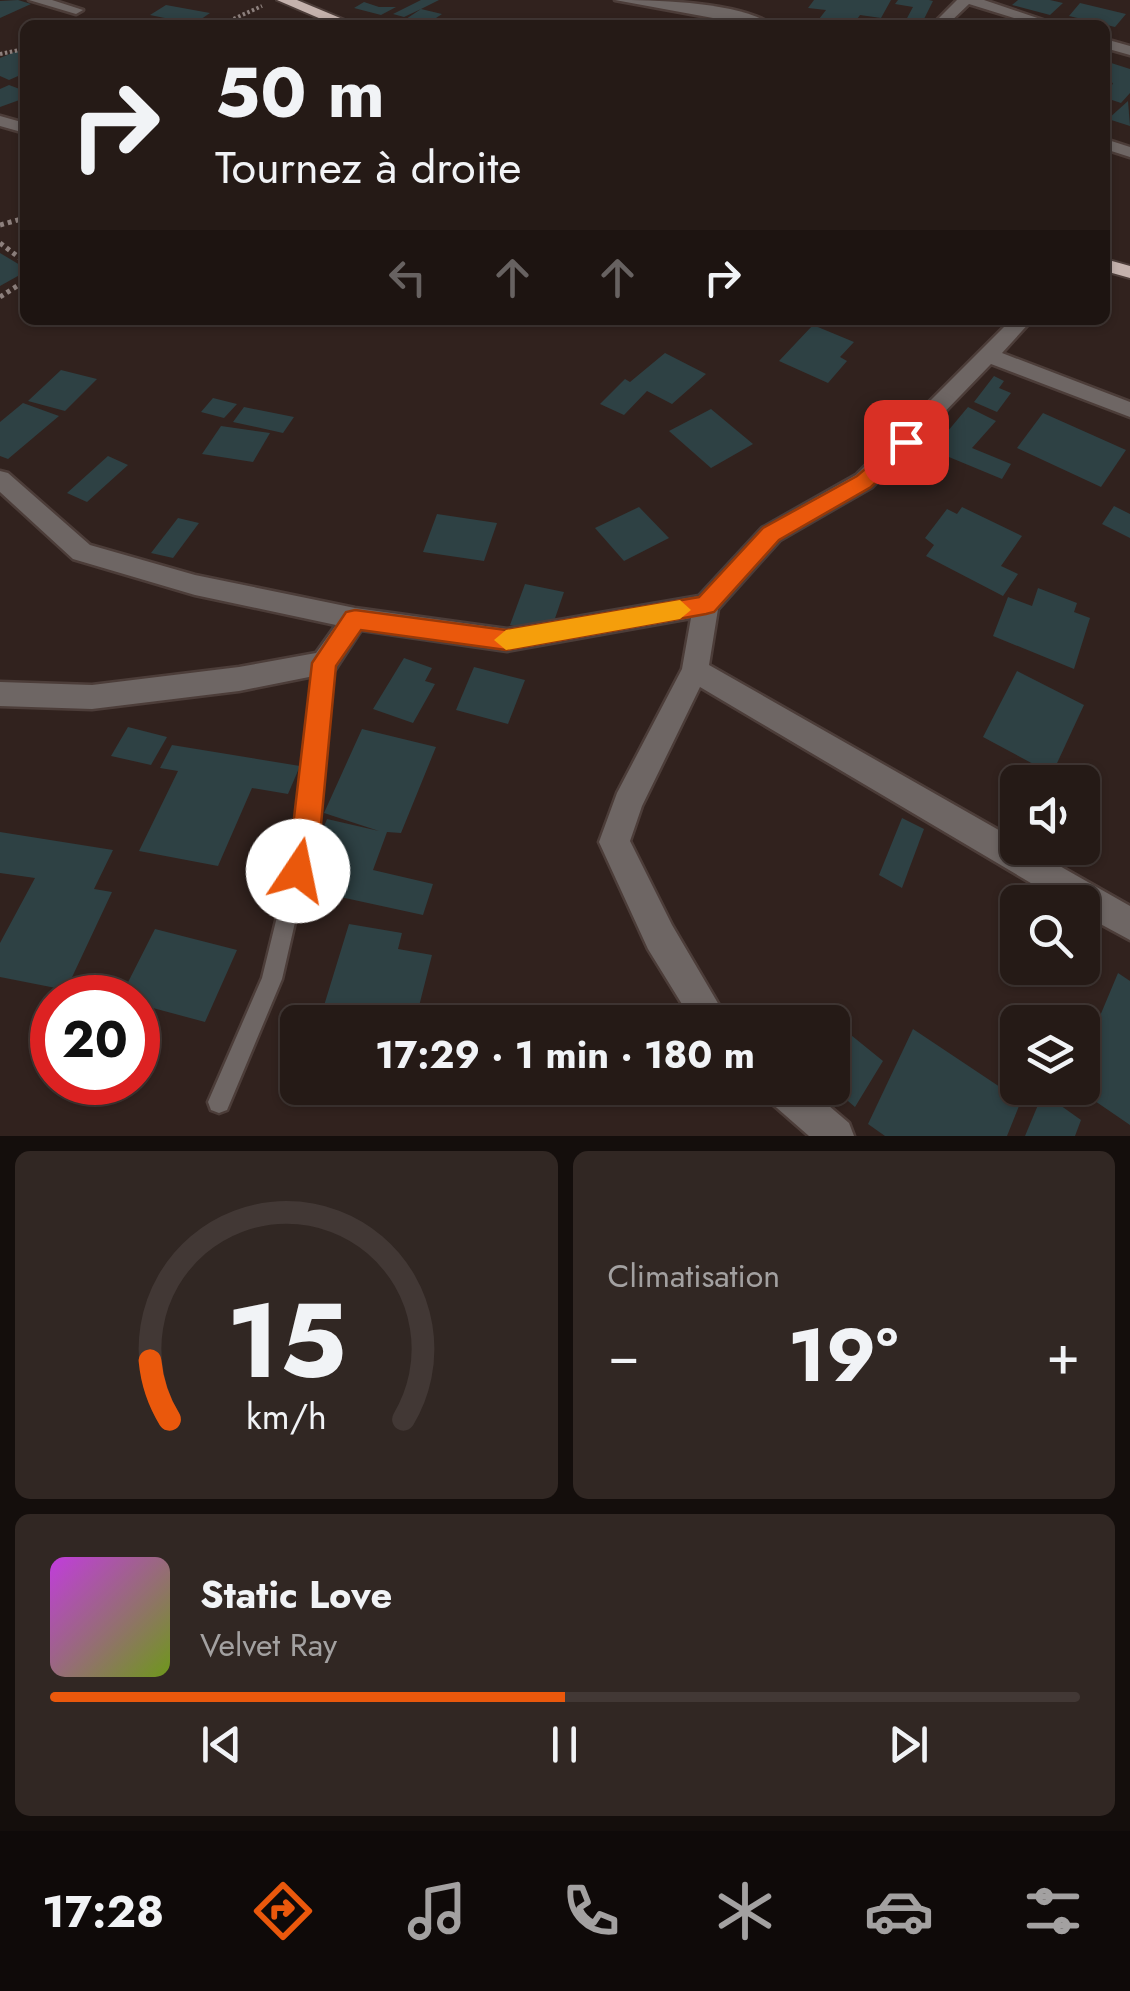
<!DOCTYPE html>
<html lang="fr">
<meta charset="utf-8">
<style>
:root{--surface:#251a16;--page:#312723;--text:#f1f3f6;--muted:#a3a1a1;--line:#423835;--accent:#ea580c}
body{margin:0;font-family:Jost,sans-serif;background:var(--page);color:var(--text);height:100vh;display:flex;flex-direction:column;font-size:38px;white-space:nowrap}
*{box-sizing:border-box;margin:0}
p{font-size:32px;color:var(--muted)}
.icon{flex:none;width:55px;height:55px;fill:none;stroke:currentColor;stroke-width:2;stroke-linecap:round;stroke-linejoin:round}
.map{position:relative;height:1136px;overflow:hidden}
.side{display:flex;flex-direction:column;gap:15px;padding:15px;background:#140e0c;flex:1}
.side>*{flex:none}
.top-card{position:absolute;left:20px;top:20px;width:1090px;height:305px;border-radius:15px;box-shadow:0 2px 8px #0004,0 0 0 2px var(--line);background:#251a16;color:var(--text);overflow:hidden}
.buttons{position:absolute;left:1000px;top:765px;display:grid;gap:20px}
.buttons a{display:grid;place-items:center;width:100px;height:100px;border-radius:15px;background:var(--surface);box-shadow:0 2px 8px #0004,0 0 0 2px var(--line);font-size:50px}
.speed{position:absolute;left:30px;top:975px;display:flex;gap:20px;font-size:50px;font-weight:700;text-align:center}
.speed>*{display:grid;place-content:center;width:130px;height:130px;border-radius:50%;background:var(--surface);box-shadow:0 2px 8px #0004,0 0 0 2px var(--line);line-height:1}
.speed .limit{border:15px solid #d22;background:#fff;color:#111}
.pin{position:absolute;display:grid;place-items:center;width:85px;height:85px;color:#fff;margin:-42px;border-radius:20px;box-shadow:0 5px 15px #0006}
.me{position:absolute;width:110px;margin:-55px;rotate:11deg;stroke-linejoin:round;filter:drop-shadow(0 0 8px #0008)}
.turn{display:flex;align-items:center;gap:35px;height:210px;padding:0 30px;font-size:45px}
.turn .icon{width:130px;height:130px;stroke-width:2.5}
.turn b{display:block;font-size:70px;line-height:85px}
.lanes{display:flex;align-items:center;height:95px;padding:0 30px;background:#0003;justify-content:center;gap:50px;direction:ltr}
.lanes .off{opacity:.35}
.big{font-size:75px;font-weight:700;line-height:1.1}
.side .tile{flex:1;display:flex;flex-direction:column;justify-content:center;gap:15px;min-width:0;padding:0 35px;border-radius:15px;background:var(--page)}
.side .dial{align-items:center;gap:0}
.dial svg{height:260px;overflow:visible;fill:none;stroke:var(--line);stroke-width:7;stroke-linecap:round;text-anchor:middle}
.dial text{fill:var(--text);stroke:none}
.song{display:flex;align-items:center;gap:30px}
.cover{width:120px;height:120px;border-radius:15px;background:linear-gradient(135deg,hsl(290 70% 55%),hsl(80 70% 35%))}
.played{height:10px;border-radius:5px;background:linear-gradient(90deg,var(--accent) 50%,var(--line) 50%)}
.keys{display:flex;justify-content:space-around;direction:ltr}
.heat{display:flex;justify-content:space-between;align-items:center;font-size:55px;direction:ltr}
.side .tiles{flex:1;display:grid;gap:15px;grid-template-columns:1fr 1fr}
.tile:last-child{grid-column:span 2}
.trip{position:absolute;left:280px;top:1005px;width:570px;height:100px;border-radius:15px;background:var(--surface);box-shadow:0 2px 8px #0004,0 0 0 2px var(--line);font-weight:700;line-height:100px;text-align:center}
.tabs{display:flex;height:160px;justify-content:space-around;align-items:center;background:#0f0a09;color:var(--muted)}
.tabs .icon{width:70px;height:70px}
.tabs .current{color:var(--accent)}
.tabs b{font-size:45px;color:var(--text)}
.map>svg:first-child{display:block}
</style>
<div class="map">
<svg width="1130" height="1136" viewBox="0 0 1130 1136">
<rect width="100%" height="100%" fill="#31221e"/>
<!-- building -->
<g fill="#2e4144">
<path d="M18 0 31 4 0 18V1Z"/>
<path d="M421 0H439L421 9 442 14 427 24 406 19 421 9 404 17 393 14Z"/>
<path d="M814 0H891L881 18 860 15 853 25 816 23 826 10 808 8Z"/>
<path d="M898 0H929L933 1 922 23 906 20 913 7 895 4Z"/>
<path d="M1018 0H1050L1063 3 1050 15 1012 5Z"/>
<path d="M364 2 379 7H396L381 15 354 8Z"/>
<path d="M1080 3 1126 14 1115 27 1069 16Z"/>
<path d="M166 5 210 13 194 24 150 15Z"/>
<path d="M17 51 25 54V73L9 80 0 76V58Z"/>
<path d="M1105 61 1130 69V93L1121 103 1106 98 1113 83 1105 81Z"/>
<path d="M9 85 25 91V98L0 107V89Z"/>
<path d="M1128 101 1130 126 1108 119Z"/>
<path d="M0 253 25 268V272L0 286Z"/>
<path d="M813 325 854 342 840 357 847 361 828 383 779 361Z"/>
<path d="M665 353 706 374 672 404 647 391 624 415 600 404 625 379 630 382Z"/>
<path d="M61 370 97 379 65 411 28 401Z"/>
<path d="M994 376 1004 381 999 388 1011 393 997 412 974 402Z"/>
<path d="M213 398 237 404 224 418 201 412Z"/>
<path d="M23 403 59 416 8 459 0 456V422Z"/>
<path d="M244 407 294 417 283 433 233 422Z"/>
<path d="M968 407 996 421 972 448 1011 464 1002 479 932 450Z"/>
<path d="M711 409 753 444 711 468 669 431Z"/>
<path d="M1043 413 1126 450 1101 487 1017 448Z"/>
<path d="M221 426 270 433 253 462 202 454Z"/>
<path d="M108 456 128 465 87 502 67 493Z"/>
<path d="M1114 506 1130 514V538L1102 524Z"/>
<path d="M639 507 669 538 624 561 595 528Z"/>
<path d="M962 507 1022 536 1001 566 1018 574 1003 596 926 556 934 545 925 538 947 509 957 514Z"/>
<path d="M437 514 497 523 484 561 423 552Z"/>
<path d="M178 518 199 523 173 558 151 553Z"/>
<path d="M525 584 564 592 550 633 510 625Z"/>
<path d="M1038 588 1077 603 1074 612 1090 618 1074 669 993 636 1008 597 1032 606Z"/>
<path d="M404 658 432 668 425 681 435 684 413 723 373 709Z"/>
<path d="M474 667 525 680 508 724 456 710Z"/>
<path d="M1017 671 1084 705 1052 774 983 737Z"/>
<path d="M128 727 167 737 151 765 111 756Z"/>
<path d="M362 729 436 747 401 833 387 832 373 870 433 884 423 915 299 888 327 819 379 831 324 813Z"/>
<path d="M172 745 300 766 288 794 252 788 218 866 139 851 178 771 160 768Z"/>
<path d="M902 818 924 829 902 888 879 875Z"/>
<path d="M0 832 113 850 94 889 112 892 66 990 0 977V943L35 878 0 873Z"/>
<path d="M349 924 402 933 398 949 432 955 415 1022H319Z"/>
<path d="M155 929 237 950 205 1022 138 1004V998H120Z"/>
<path d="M1118 973 1130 981V1125L1076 1088H1082V1059Z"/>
<path d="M825 1014 883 1061 855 1107 835 1090 825 1106 802 1088H832V1022H819Z"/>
<path d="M913 1029 1021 1101 1007 1136H885L868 1124Z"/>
<path d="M1043 1093 1081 1120 1075 1136H1025Z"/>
</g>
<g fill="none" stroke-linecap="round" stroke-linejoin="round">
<!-- service casing -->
<g stroke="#4c3d39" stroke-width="5">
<path id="service" d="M324 656 330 658 332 663 315 835 282 979 227 1110 219 1113 211 1110 208 1102 262 978 297 835 316 663 318 658Z"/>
</g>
<!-- minor casing -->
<g stroke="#4c3d39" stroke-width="5">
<g id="minor">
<path d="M29 0H52L83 10 76 14Z"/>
<path d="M615 0C657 0 739 2 773 25H751Z"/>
<path d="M957 0H984L1058 25H1037L969 4 947 25H932Z"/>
<path d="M1105 39 1130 46V55L1105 48Z"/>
<path d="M0 116 25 123V133L0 126Z"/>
<path d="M1105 139 1130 147V157L1105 149Z"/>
<path d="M1011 320H1032L1002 353 1130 402V417L991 364 872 487 780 540 718 609 709 665 1018 841V848H1028L1130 906V940L1082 914V902H1063L700 687 642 806 630 841 672 925 729 1022H693L648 949 599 842 617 793 682 669 691 618 507 651 361 630 334 671 324 674 239 691 92 709 0 706V682L92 685 239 667 316 653 336 625 195 595 73 559 0 492V471L8 473 90 545 195 575 355 608 507 629 699 596 762 528 856 475Z"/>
<path d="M764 1088H808L849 1123 854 1136H809L769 1101Z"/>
</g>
</g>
<!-- trunk casing -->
<g stroke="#4c3d39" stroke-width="4">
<g id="trunk">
<path d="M277 0H297L357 25H335Z"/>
<path d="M1105 259 1130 266V278L1105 271Z"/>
</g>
</g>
<!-- path-far1 -->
<g stroke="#8d807d" stroke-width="4" stroke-dasharray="2.5 2.5" stroke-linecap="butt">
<path d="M220 25 262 6"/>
<path d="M0 54 25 49"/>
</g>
<!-- path -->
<g stroke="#8d807d" stroke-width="5" stroke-dasharray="4 4" stroke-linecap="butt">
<path d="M0 225 25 218"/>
<path d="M0 243 25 262"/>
<path d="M0 297 25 281"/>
</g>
<!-- service -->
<use href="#service" fill="#6e6664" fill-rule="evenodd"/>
<!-- minor -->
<use href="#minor" fill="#6e6664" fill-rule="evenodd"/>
<!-- trunk -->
<use href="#trunk" fill="#c4b2ad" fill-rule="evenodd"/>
</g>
<!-- route -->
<path fill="#ea580c" stroke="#983908" stroke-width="2.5" d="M906 434 913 436V447L871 487 779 540 714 612 706 614 506 650 361 630 336 666 320 835 308 881 298 885 288 881 284 871 292 835 312 663 346 612 355 610 506 630 699 597 763 528 857 476Z"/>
<!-- slow -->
<path fill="#f59e0b" d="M680 600 691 610 680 619 506 650 494 640 506 630Z"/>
</svg>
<div class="buttons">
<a><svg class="icon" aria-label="sound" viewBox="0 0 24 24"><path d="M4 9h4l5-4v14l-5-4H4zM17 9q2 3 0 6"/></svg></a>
<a><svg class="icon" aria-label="search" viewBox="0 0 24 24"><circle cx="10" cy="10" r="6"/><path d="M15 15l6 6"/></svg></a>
<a><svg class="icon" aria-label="layers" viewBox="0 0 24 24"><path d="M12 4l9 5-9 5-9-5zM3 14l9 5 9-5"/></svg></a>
</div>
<div class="speed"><div class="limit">20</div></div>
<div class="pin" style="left:906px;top:442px;background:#d93025"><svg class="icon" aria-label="arrive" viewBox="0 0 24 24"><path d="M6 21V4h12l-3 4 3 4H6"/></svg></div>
<svg class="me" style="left:298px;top:871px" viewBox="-20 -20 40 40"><circle r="19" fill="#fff"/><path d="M0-13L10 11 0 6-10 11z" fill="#ea580c"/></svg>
<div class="trip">17:29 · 1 min · 180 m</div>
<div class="top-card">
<div class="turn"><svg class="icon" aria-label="right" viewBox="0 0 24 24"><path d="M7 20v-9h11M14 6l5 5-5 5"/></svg><div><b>50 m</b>Tournez à droite</div></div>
<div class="lanes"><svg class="icon off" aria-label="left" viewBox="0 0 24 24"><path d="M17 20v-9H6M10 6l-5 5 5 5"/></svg><svg class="icon off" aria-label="ahead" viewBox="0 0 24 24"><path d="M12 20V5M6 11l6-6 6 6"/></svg><svg class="icon off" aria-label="ahead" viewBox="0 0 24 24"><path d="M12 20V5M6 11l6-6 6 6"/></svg><svg class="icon" aria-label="right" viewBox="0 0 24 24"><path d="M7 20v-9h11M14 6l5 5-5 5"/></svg></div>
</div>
</div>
<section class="side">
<div class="tiles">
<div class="tile dial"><svg viewBox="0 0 100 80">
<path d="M14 69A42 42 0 1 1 86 69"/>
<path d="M14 69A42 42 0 0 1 8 51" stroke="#ea580c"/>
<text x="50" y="56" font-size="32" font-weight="700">15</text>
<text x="50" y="72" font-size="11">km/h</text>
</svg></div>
<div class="tile"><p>Climatisation</p>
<div class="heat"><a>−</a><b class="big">19°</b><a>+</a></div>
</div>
<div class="tile">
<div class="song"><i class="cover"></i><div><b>Static Love</b><p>Velvet Ray</p></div></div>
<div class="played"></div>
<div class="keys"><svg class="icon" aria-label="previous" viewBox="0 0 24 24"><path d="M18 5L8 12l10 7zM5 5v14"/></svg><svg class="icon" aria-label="pause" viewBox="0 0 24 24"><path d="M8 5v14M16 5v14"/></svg><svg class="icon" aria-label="next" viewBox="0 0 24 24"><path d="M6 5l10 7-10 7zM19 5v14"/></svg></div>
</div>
</div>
</section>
<nav class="tabs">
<b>17:28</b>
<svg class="icon current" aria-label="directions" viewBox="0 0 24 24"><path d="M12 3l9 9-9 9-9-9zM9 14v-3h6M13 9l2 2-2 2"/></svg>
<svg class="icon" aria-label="music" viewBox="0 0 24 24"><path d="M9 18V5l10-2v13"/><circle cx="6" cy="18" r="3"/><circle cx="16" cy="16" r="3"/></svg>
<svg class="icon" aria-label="phone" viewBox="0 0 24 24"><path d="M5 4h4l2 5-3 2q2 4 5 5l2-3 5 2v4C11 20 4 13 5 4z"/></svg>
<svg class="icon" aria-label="climate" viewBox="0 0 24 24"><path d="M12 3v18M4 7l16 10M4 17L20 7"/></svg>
<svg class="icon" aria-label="car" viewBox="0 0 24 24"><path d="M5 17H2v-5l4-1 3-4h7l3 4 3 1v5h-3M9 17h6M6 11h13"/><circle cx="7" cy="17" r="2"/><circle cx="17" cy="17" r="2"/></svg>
<svg class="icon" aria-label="filters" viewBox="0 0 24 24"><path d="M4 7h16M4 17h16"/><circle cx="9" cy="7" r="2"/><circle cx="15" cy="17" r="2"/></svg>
</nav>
